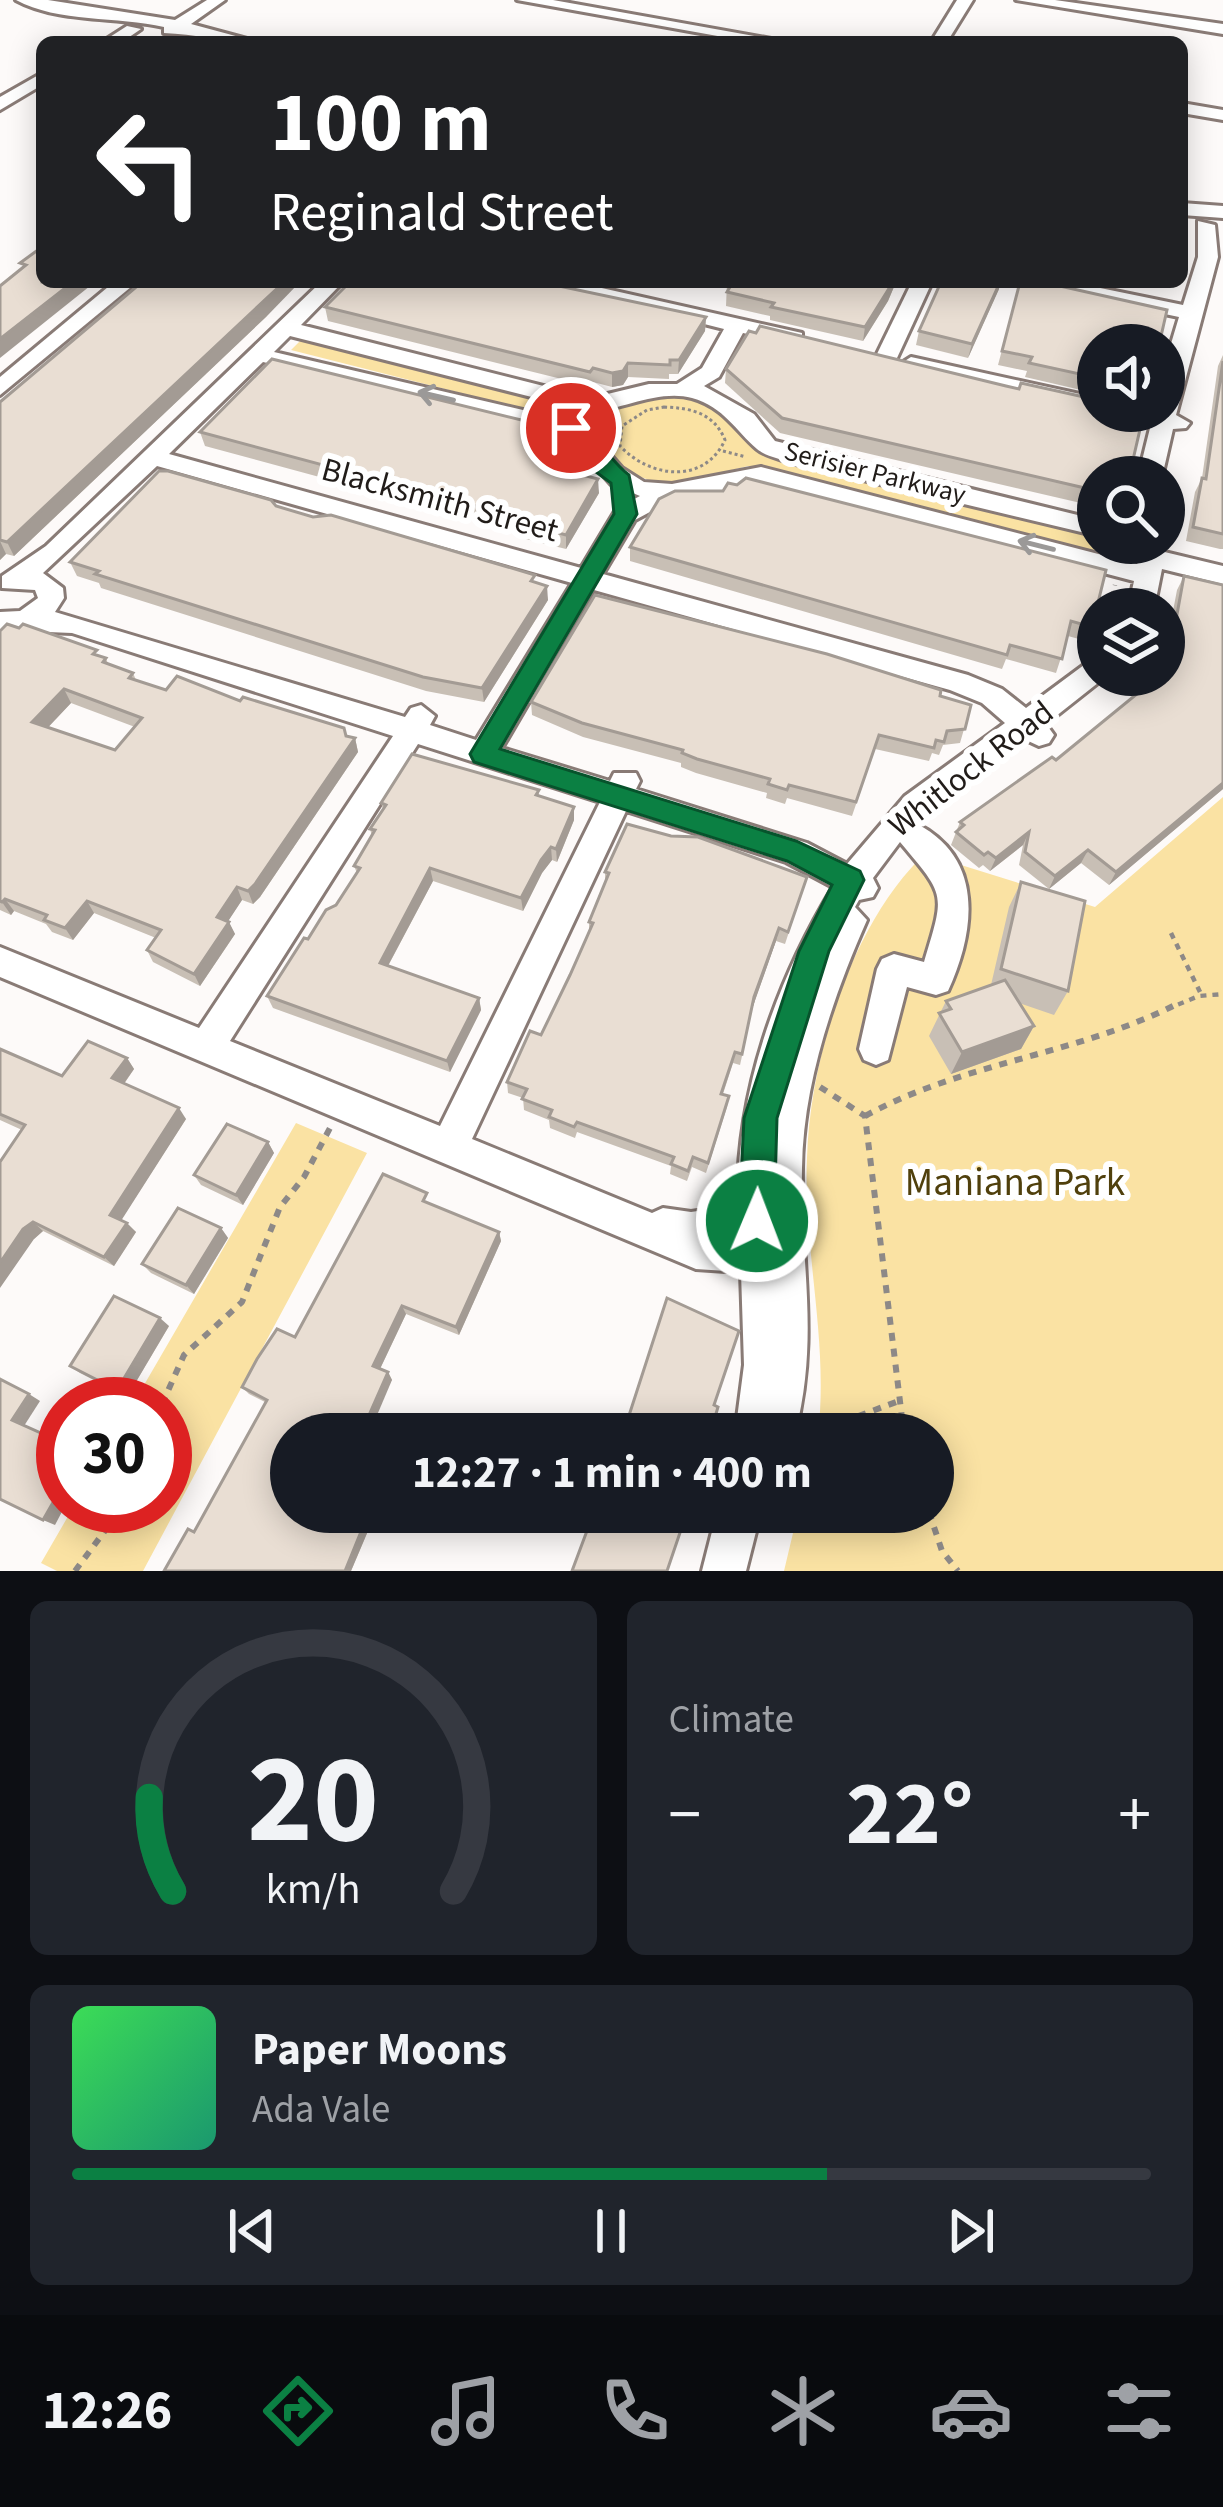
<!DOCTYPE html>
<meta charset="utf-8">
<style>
:root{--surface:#171b24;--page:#20242c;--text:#f1f3f6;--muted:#9ea1a6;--line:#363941;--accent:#0b8043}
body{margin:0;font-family:"Source Sans 3",sans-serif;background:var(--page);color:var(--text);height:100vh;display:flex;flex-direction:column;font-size:45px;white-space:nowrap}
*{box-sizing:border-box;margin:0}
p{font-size:39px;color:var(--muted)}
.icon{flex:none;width:66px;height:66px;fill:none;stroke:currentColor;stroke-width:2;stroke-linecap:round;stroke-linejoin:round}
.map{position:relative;height:1571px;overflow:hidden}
.details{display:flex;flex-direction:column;gap:30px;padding:30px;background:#0d0f14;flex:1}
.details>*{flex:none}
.guide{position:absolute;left:36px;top:36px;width:1152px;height:252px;border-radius:18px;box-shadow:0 6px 30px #0003;background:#202124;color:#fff;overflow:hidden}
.tools{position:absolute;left:1077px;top:324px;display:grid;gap:24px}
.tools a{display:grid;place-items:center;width:108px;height:108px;border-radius:50%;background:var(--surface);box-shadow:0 6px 30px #0003;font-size:60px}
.speed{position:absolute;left:36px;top:1377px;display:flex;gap:24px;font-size:60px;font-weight:700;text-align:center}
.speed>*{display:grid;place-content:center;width:156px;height:156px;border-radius:50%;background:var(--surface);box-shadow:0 6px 30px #0003;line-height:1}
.speed .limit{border:18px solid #d22;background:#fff;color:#111}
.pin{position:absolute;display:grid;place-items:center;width:102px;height:102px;color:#fff;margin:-51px;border:6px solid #fff;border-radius:50%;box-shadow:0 3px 12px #0007}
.me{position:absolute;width:132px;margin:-66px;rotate:1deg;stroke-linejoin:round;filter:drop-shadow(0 0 9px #0008)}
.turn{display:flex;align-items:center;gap:42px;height:252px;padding:0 36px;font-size:54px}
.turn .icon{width:156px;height:156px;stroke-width:2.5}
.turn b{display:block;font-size:84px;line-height:102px}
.big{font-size:90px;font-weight:700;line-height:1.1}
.details .card{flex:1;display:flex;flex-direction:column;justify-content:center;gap:18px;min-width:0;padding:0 42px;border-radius:18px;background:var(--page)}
.details .dial{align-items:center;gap:0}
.dial svg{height:312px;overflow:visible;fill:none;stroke:var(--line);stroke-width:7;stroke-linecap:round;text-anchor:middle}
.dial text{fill:var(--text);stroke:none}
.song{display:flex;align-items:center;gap:36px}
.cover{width:144px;height:144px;border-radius:18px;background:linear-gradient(135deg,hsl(130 70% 55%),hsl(160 70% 35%))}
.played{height:12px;border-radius:6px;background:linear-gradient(90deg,var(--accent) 70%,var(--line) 70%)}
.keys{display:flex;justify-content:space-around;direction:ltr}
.heat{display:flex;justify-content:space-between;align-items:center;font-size:66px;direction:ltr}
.details .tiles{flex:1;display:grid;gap:30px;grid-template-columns:1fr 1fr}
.card:last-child{grid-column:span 2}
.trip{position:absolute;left:270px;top:1413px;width:684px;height:120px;border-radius:60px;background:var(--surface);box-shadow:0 6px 30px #0003;font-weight:700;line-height:120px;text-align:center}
.dock{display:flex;height:192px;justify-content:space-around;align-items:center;background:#090b0e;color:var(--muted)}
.dock .icon{width:84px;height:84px}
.dock .selected{color:var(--accent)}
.dock b{font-size:54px;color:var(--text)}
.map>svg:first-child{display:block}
</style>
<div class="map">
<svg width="1223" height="1571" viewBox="0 0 1223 1571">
<rect width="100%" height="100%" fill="#fdfaf9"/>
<!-- green -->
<g fill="#fae2a3">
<path d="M301 340 594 411 676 395 701 400 735 421 757 450 1098 536V543H1118L1115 556 748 466 675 484 649 480 624 471 583 424 291 350Z"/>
<path d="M1223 797V1571H784L798 1512H933V1434H818C829 1342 803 1250 807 1158 810 1054 855 910 937 843L961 865 1095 907Z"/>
<path d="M296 1123 367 1153 143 1571H57L41 1563 74 1506H165V1404H133Z"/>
</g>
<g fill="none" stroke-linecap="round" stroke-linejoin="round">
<!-- minor casing -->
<g stroke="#897b76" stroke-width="6">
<g id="minor">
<path d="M16 0H48L175 20 207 0H225L191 24 258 42C226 42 194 34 164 33V27C118 16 58 23 16 0Z"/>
<path d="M517 0H553L788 42H751Z"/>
<path d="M957 0H973L947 42H931Z"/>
<path d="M1016 0H1055L1223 24V34Z"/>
<path d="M127 26 141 29 122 42H102Z"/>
<path d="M42 73V85L0 110V97Z"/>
<path d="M1182 103 1223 110V120L1182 113Z"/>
<path d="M1182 203 1223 206V218L1182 215Z"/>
<path d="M1198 221 1215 225 1218 257 1176 415 1190 423 1186 428 1173 429 1162 477H1138L1151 424 1114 411H1164V367L1179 317 1041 288 1031 282H1071L1183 305 1198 257Z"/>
<path d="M114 282H137L0 395V377Z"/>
<path d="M321 282H343L301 325 591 398 649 384H677L702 368 724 329 538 282H575L802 333V343L794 344 743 333 719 377 704 386 754 414 775 441 1098 520V536L792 463C781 459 765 456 757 449 736 431 724 407 692 398 660 389 623 409 591 412L290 336 274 352 583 424 622 468 644 482 672 484 761 467 1137 564 1143 552 1152 549 1223 566V584L1162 569 1154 609H1128L1134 581 761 483 674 499 635 520 603 574 968 675 1002 689 1026 708 1088 662 1098 659V675H1108L1046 724 1054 735 1049 743 1039 746 1024 739 917 824C985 859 975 932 948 991L936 995 907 987 888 1060 876 1065 864 1060 859 1049 877 969 882 959 894 954 924 962C945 892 946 897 900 842L873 878 878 888 873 897 859 900 855 907 867 920C833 997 803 1084 802 1168 800 1265 820 1336 795 1434H735L744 1365 741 1272 696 1269 0 977V947L199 1028 393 736 72 633 0 630V612L20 611 38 598 35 590 2 588V576L46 546ZM263 362 567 434 611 484 640 496 617 508 581 568 169 454ZM157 466 572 583 476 740 430 725 435 716 421 705 411 708 405 717 55 612 64 598 63 588 43 573ZM594 590 950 690 982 703 1005 723 905 796 847 864 807 843 636 789 640 781 636 773H614L610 781 502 748ZM418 744 600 802 440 1126 230 1041ZM626 811 786 862 833 887C776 982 736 1093 738 1205L691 1212 663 1208 652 1213 472 1139Z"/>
<path d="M912 282H932L897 358 894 363H878L875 358Z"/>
<path d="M911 357 1098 398 1101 411 903 369 900 364Z"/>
<path d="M717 1512H761L746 1571H702Z"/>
</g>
</g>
<!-- path-far2 -->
<g stroke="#8d8987" stroke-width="3" stroke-dasharray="3 3" stroke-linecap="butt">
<path d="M664 407C691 408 714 413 725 440 704 485 650 478 620 446L622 426 647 410Z"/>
<path d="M606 422 622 426"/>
<path d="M723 451 746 457"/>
</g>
<!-- path-far1 -->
<g stroke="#8d8987" stroke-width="4.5" stroke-dasharray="6 6" stroke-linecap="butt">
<path d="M1110 609 1115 585"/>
<path d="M1171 933 1200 992"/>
<path d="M1167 1009 1199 996 1223 994"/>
</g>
<!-- path -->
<g stroke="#8d8987" stroke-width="6" stroke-dasharray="8 8" stroke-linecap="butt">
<path d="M820 1087 865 1116 904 1434"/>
<path d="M865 1116C962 1063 1074 1055 1173 1006"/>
<path d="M162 1404 184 1355 242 1302 280 1207 304 1177 330 1128"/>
<path d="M812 1425H834L899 1401"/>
<path d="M929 1512 942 1551 958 1571"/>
<path d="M75 1571 104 1532 115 1506"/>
</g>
<!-- minor -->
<use href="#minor" fill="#fff" fill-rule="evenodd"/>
</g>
<!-- wall -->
<g fill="#c8bfb5" fill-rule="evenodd">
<path d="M727 282H896L888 301 863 341 770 320V316L726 306Z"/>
<path d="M1020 282 1098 345V387L1094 393 1025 377 1027 371 998 365Z"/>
<path d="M999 289 968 358 916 345 919 331Z"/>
<path d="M325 307 706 317 705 331 678 374H669V379L628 377 623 385 612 387 593 382 590 386 328 321Z"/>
<path d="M267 316 14 556 6 554 0 560V402Z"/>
<path d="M1223 355V549H1220L1186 541 1195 492 1202 478 1218 366Z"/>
<path d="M726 369 1006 386 1092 405 1098 477V507L780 433 725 383Z"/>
<path d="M200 432 550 433 564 442 572 457 578 460V474L599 493 566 549 526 539V533L205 446Z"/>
<path d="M659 499 1092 627 1086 641 1068 636 1056 673 1006 659 1002 669 630 561V547Z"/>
<path d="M276 506 536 582 548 600 484 702 426 691 101 588 99 583 77 576 70 562Z"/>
<path d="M1184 576 1223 789 1109 885 1081 863 1049 889 1019 865 1023 845 990 871 983 865 979 868 951 845 960 822 1056 760 1164 675V659L1177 590Z"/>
<path d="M0 631 106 658 108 664 133 673 136 680 166 690 240 701 355 738 358 752 260 897 253 904 242 900 228 921 235 934 200 986 153 962 147 950 156 938 94 913 73 940 52 932 46 924 14 911 11 915 0 910ZM71 703 135 727 115 750 48 727Z"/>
<path d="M940 696 971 705 960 743 943 745 939 755 932 753 929 761 875 749 852 816 787 798 785 804 766 798 767 793 696 773 681 767V763L583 737 532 715 531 702Z"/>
<path d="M539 790V796L574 807V820L557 862 552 860 542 873 523 911 433 881 388 966 479 998 481 1010 450 1072 273 1008 267 996 308 939 336 905 357 873 354 866 372 836 370 829 383 809 381 803Z"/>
<path d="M605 872 807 877 785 944 776 941 752 1009 740 1065 733 1063 723 1094 729 1096 727 1107 706 1173 692 1167 687 1181 670 1174 671 1166 577 1132 575 1138 550 1128 549 1120 524 1110 523 1098 508 1093 507 1082 541 1035 589 933V922L605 884Z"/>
<path d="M1021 882 1068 991 1054 1015 1019 1003 1034 1026 1021 1049 951 1074 929 1036 946 1001 991 985 1009 907Z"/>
<path d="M0 1049 62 1076 127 1058 134 1069 124 1084 186 1119 121 1220 136 1232 114 1266 43 1231 34 1239 22 1130 0 1120Z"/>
<path d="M268 1142 274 1153 243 1205 201 1185 194 1175Z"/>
<path d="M430 1204 499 1232 501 1241 459 1335 406 1314 380 1369 388 1372 392 1380 291 1512H376L351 1571 194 1532 265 1402 249 1394 242 1387Z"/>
<path d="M221 1228 228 1238 194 1294 151 1273 142 1264Z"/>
<path d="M169 1326 127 1397 80 1373 70 1366Z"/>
</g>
<!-- shaded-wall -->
<g fill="#a39b94">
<path d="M73 282H95L0 358V339Z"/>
<path d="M284 282H300L267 316 14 556 7 542Z"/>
<path d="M893 282H896L888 301 863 341 865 327Z"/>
<path d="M1000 282 999 289 968 358 972 344Z"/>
<path d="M706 317 705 331 678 374 679 360Z"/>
<path d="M628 363V377L623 385 612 387V373Z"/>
<path d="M578 460V474L563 470Z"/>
<path d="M598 479 599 493 566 549V535Z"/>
<path d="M0 541 6 554 0 560Z"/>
<path d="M547 586 548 600 484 702 482 688Z"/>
<path d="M64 689 71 703 40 736 32 722Z"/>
<path d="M355 738 358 752 260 897 253 904 248 891Z"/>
<path d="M1223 783V789L1109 885 1116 872Z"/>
<path d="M574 807V820L557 862 556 849Z"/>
<path d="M1029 832 1023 845 990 871 996 858Z"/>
<path d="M551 847 552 860 542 873 523 911 521 898 541 860Z"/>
<path d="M1088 850 1081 863 1049 889 1055 876Z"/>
<path d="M430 868 433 881 383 975 380 963Z"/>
<path d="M237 887 242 900 223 929 217 917Z"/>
<path d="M5 899 14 911 11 915 2 902Z"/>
<path d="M87 901 94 913 73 940 65 928Z"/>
<path d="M229 922 235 934 200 986 194 974Z"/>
<path d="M779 928 776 941 752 1009 740 1065 754 997Z"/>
<path d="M479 998 481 1010 450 1072 447 1061Z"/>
<path d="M1034 1026 1021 1049 951 1074 962 1052Z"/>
<path d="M127 1058 134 1069 120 1089 112 1078Z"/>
<path d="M179 1108 186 1119 119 1224 110 1215Z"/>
<path d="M268 1142 274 1153 243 1205 236 1195Z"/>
<path d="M33 1222 43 1231 34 1239 0 1288V1263L23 1229Z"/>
<path d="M127 1223 136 1232 114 1266 104 1257Z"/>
<path d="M221 1228 228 1238 194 1294 186 1285Z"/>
<path d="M499 1232 501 1241 459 1335 456 1327Z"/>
<path d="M402 1306 406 1314 378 1373 373 1366Z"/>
<path d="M160 1318 169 1326 127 1397 117 1390Z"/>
<path d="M388 1372 392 1380 375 1420 370 1413Z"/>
<path d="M29 1394 40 1401 24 1426 12 1420Z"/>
<path d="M63 1485V1506H65L55 1525 43 1520Z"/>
<path d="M369 1512H376L351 1571H344Z"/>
</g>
<!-- building -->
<g fill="#e9ded3" stroke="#a39b94" stroke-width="3" fill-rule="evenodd">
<path d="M42 247V282H73L0 339V286L26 265 20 263Z"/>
<path d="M142 282H284L7 542 0 540V402Z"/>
<path d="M350 282H540L706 317 679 360H670V365L628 363 623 371 612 373 593 368 590 372 325 307Z"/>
<path d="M733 282H893L865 327 771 307 774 303 727 292Z"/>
<path d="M941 282H1000L972 344 919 331Z"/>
<path d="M1020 282H1042L1167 310 1159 345H1098V378L1029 363 1032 357 1002 351Z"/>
<path d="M760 326 1006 386 1019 389 1021 383 1093 399 1092 405 1098 406V411L1127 413 1125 421 1141 425 1129 477H1098V491L782 418 726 369 749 331 756 333Z"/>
<path d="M272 359 550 427 546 432 564 436 563 442 572 444 565 453 578 460 563 470 598 479 566 535 525 524 528 520 200 432Z"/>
<path d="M1223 361V534L1193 527 1202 478 1206 479Z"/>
<path d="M159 471H168L271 500 276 506 313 517 331 515 535 575 531 581 547 586 482 688 423 677 95 574 99 571 70 562Z"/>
<path d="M746 478 1106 570 1092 627 1071 621 1062 659 1010 645 1007 655 630 547 659 499 675 491H723L728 483 737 485Z"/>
<path d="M1184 576 1223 585V783L1116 872 1088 850 1055 876 1025 852 1029 832 996 858 988 852 984 855 956 832 964 825 960 822 1052 757 1056 760 1160 675H1164V671L1167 669Z"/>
<path d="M595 595 827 654 941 690 940 696 971 705 965 729 947 731 944 742 936 740 934 748 879 735 856 802 789 785 787 790 768 784 770 779 697 759 682 753 683 750 582 723 531 702Z"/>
<path d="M7 624 19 628 23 624 97 650 93 654 106 658 103 662 133 673 129 678 166 690 177 676 240 701 243 697 344 728 346 736 355 738 255 884 248 891 237 887 217 917 229 922 194 974 147 950 161 930 87 901 65 928 44 920 47 915 5 899 2 902 0 901V631ZM64 689 142 718 115 750 32 722Z"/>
<path d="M412 754 539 790 536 795 574 807 556 849 551 847 541 860 521 898 430 868 380 963 479 998 447 1061 267 996 304 938 308 939 326 910 336 905 360 868 354 866 375 830 370 829 386 805 381 803Z"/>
<path d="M627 824 671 836 698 837 807 877 788 932 779 928 754 997 742 1054 735 1052 721 1094 729 1096 708 1163 693 1157 688 1171 671 1164 674 1157 577 1122 574 1127 549 1117 552 1110 522 1099 527 1089 507 1082 530 1031 541 1035 570 975 593 923 589 922 609 873 605 872Z"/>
<path d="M1021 882 1085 901 1068 991 1001 969Z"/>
<path d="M1005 980 1034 1026 962 1052 939 1013 951 1009 946 1001Z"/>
<path d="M88 1041 127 1058 112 1078 179 1108 110 1215 127 1223 104 1257 33 1222 23 1229 0 1263V1162L25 1125 0 1114V1049L62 1076Z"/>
<path d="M227 1124 268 1142 236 1195 194 1175Z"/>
<path d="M383 1174 427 1193 423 1201 499 1232 456 1327 402 1306 373 1366 388 1372 370 1413 404 1428 402 1434H291V1512H369L345 1571H164L188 1529 194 1532 267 1400 242 1387 257 1359 277 1329 295 1337Z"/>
<path d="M178 1208 221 1228 186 1285 142 1264Z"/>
<path d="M114 1296 160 1318 117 1390 70 1366Z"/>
<path d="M667 1298 739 1331 714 1405 718 1407 710 1434H623Z"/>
<path d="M0 1379 29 1394 12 1420 63 1443V1485L43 1520 0 1499Z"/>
<path d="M594 1512H687L667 1571H572Z"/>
</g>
<!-- one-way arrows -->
<defs><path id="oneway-shaft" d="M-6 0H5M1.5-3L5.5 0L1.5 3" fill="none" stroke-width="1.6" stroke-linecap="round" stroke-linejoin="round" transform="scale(3)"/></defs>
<g stroke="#9b9998">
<use href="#oneway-shaft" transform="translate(436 396) rotate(-167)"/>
<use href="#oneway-shaft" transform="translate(1036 545) rotate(-166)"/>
</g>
<!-- route -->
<path fill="#0b8043" stroke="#07532c" stroke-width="3" d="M571 422C599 431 606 458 629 475L637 514 500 749 796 841 860 871 864 880 829 951 777 1118 774 1221 769 1233 757 1238 744 1233 739 1221 744 1118 799 951 832 885 787 861 474 762 470 754 614 514 611 483 596 472 577 440 560 428Z"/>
<g text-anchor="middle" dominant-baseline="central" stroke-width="12" stroke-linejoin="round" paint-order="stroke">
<!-- far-street labels -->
<g font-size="27" fill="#211c19" stroke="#fff">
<text transform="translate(875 473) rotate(14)">Serisier Parkway</text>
</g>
<!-- street labels -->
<g font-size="33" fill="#211c19" stroke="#fff">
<text transform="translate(440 500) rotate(15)">Blacksmith Street</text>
<text transform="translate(971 769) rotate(-38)">Whitlock Road</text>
</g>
<!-- near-park labels -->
<g font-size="39" fill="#50400c" stroke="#fff">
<text x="1015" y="1183">Maniana Park</text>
</g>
</g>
</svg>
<div class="tools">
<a><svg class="icon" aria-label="sound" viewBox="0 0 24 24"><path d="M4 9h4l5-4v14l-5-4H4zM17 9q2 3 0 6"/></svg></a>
<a><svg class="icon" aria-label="search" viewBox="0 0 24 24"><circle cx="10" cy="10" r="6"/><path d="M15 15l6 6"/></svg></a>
<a><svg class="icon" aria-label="layers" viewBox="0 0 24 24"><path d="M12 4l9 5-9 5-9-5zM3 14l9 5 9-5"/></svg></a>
</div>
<div class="speed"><div class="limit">30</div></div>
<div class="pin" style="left:571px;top:428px;background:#d93025"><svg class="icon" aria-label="arrive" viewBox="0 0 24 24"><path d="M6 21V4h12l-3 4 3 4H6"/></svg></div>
<svg class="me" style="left:757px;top:1221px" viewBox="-20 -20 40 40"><circle r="17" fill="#0b8043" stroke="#fff" stroke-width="3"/><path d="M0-11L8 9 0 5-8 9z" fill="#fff"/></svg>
<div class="trip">12:27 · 1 min · 400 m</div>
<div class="guide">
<div class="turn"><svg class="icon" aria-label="left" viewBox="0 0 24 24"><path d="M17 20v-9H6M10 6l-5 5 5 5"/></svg><div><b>100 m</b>Reginald Street</div></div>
</div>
</div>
<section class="details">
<div class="tiles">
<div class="card dial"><svg viewBox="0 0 100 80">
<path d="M14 69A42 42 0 1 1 86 69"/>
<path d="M14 69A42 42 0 0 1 8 45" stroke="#0b8043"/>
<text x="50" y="56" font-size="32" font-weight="700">20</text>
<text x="50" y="72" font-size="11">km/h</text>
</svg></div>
<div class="card"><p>Climate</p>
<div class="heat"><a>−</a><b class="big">22°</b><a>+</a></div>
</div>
<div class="card">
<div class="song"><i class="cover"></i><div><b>Paper Moons</b><p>Ada Vale</p></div></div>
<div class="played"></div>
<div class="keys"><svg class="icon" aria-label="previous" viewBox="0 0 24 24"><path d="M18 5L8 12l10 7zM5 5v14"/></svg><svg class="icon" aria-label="pause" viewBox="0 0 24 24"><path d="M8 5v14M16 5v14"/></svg><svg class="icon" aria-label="next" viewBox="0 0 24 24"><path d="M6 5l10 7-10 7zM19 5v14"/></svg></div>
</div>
</div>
</section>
<nav class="dock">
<b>12:26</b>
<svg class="icon selected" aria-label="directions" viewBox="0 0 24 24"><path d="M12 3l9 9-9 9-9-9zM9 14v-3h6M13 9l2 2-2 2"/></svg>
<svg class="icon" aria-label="music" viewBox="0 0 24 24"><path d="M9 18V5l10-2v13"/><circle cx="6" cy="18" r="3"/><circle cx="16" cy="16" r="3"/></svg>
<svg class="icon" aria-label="phone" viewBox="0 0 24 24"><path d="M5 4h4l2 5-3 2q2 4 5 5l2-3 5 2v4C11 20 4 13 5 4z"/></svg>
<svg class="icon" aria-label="climate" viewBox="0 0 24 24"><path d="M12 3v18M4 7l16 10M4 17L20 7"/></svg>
<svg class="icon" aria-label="car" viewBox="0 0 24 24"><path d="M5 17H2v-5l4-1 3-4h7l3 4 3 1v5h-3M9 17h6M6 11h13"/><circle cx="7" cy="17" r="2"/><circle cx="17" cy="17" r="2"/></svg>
<svg class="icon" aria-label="filters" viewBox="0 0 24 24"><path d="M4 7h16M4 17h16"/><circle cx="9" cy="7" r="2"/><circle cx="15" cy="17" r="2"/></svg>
</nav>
